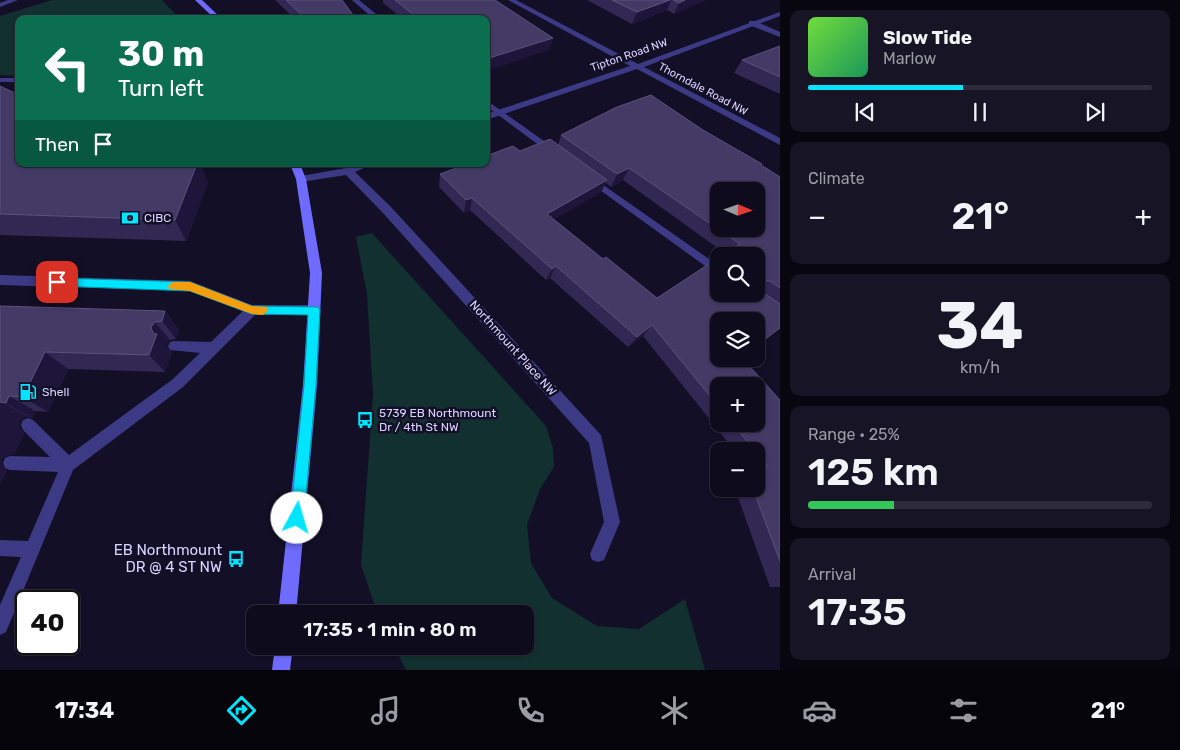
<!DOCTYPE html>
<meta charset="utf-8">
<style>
:root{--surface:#0e0b1c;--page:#171425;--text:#f1f3f6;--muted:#9b9ba3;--line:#2e2b3b;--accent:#00e5ff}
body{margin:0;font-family:Rubik,sans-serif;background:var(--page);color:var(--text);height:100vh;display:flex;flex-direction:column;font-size:19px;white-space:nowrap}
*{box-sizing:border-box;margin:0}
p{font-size:16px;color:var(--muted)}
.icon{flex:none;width:28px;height:28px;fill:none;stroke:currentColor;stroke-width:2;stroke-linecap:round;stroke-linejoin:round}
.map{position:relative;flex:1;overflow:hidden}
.side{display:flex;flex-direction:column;gap:10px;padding:10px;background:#08060f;width:400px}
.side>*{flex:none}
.guide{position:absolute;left:15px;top:15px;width:475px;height:152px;border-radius:10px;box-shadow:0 1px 4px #0004,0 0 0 1px var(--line);background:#0b6e4f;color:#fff;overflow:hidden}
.needle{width:32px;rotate:92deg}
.buttons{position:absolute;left:710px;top:182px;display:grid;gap:10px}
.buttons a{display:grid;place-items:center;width:55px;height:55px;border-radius:10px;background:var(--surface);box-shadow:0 1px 4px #0004,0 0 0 1px var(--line);font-size:25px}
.speed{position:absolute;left:15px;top:590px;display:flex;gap:10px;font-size:25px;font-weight:700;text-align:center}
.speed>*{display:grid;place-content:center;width:65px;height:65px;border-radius:50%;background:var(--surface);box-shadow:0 1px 4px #0004,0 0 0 1px var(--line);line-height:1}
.speed .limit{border:2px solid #111;border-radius:8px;background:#fff;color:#111}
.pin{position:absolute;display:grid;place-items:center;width:42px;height:42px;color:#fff;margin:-21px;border-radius:10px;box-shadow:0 2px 8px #0006}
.me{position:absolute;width:55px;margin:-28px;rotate:6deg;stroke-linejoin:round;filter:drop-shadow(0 0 4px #0008)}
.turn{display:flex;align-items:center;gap:18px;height:105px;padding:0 20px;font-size:22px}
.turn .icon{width:65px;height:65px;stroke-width:2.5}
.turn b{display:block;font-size:35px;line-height:42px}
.then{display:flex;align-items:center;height:48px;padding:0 20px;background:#0003;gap:10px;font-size:19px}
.big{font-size:38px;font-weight:600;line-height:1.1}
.side .tile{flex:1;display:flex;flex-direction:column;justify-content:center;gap:8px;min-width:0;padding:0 18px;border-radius:10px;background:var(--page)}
.side .dial{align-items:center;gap:0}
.dial b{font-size:65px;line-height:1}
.song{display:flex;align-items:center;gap:15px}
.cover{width:60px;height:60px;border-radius:8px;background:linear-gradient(135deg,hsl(100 70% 55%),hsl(150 70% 35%))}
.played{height:5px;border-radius:2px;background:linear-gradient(90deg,var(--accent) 45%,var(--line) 45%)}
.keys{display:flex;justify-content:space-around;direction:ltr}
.heat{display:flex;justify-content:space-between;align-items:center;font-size:28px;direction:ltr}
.charge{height:8px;border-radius:4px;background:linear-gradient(90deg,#34c759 25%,var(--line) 0)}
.trip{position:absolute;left:246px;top:605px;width:288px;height:50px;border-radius:10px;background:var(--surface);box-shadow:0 1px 4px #0004,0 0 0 1px var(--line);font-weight:600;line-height:50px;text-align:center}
.tab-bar{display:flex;height:80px;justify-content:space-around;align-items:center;background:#06040b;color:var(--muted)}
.tab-bar .icon{width:35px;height:35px}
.tab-bar .active{color:var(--accent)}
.tab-bar b{font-size:22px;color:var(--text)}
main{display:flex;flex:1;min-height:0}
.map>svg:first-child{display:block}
</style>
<main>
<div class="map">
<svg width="780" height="670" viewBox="0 0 780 670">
<rect width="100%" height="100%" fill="#130f26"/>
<!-- green -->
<g fill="#12302f">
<path d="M52 0H162L180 19H19V76L0 75V16Z"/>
<path d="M372 233 546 426 553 448 554 467 540 489 527 525 531 563 552 598 597 626 639 629 685 599 705 670H406L394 646H525V614H378L377 612 361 565 373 394 367 294 356 237Z"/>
</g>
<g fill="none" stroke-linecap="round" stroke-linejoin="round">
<!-- lane -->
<g fill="#3d3a85" fill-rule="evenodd">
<path d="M352 0H359L382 19H374Z"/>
<path d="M749 21H755L780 32V37L749 25Z"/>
<rect x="0" y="78" width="19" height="4"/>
<path d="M486 100 558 151V155H552L486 106Z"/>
<path d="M589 175 719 266V276L586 180 584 178Z"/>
<path d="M0 275 190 281 252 305H314L318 307 320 310 318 313 314 315H255L183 387 73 470 6 632 0 635V605L21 557 0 556V540L28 541 58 472 10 470 5 468 3 463 5 458 10 456 50 457 23 430 21 425 23 420 28 418 33 420 69 455 173 379 200 353 170 350 168 346 170 342 174 341 211 342 243 311 189 291 0 285Z"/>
</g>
<!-- street -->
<g fill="#3d3a85" fill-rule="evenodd">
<path d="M8 0H18L0 7V3Z"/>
<path d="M508 0H516L638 64 780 12V16L644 67 780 138V145L637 69 486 120V114L630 66Z"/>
<path d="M357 164H370L368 166 355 172 391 207 601 435 620 522 604 560 598 562 592 560 590 554 604 522 589 443 383 213 346 175 301 182 296 179 301 176 346 168Z"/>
</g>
<!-- secondary -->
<g fill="#6f6bff" fill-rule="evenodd">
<path d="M195 0H202L222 19H215Z"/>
<path d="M290 164H300L306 179 322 273 317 385 296 614H278L303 385 310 273 296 179Z"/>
<path d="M275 646H293L290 670H272Z"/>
</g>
</g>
<!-- wall -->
<g fill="#312854" fill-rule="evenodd">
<path d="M275 0H342L356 19H295Z"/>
<path d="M383 0H495L553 38 549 50 486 19H403L383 3Z"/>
<path d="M587 0H706L674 14 667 10 632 24Z"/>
<path d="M780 46V94L734 73 742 60Z"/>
<path d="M0 86 19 164 208 182 186 241 0 235Z"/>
<path d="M703 130 780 177V328L719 359 780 400V587H770L735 489H756V451H735L643 336 628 347 550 278 546 280 470 210 464 213 439 187 440 174 520 151 558 145 561 135ZM623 180 726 254 724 256H756V294L657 298 603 259 554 219 601 192 606 183 611 187ZM719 386 756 424H719Z"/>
<path d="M0 306 165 311 179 330 176 339 170 340 166 345 172 352 165 372 68 369 48 412 35 411 32 418 27 416 21 419 19 426 24 434 14 454 3 457 1 464 7 471 0 484Z"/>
</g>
<!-- shaded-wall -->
<g fill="#1d163a">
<path d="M670 0H671L667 10 632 24 637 12Z"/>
<path d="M685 0H706L674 14 679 3Z"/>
<path d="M553 38 549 50 486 71V59Z"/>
<path d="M197 164H201L208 182 186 241 175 220Z"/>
<path d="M629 168 623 180 611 187 617 174Z"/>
<path d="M607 180 601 192 542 226 547 214Z"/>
<path d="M472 198 470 210 464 213 466 200Z"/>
<path d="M556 266 550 278 546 280 552 269Z"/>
<path d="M165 311 179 330 176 339 162 321Z"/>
<path d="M155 322 170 340 166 345 172 352 165 372 149 355 153 333 151 327Z"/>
<path d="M652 325 643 336 628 347 637 337Z"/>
<path d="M45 352 68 369 48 412 23 397Z"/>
<path d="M9 396 35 411 32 418 6 403Z"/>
<path d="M1 401 27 416 21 419 19 426 24 434 14 454 3 457 1 464 7 471 0 484V402Z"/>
</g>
<!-- building -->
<g fill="#433a66" stroke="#5a527e" fill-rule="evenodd">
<path d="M286 0H342L356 19H306Z"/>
<path d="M395 0H495L553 38 486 59V19H419Z"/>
<path d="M612 0H670L637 12Z"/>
<path d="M673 0H685L679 3Z"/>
<path d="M780 46V77L742 60Z"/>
<path d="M0 86 19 95V164H197L175 220 0 214Z"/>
<path d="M651 95 703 130 762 164 761 165 780 177V288L770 281H756V256H732V254L729 251 740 244 629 168 617 174 561 135 617 107ZM719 191H756V229H719Z"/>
<path d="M550 139 607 180 547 214 603 259 606 257 657 298 718 258 719 259V294H756V288L780 304V328L756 346V321H719V359H743L780 400V561L753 489H756V466L768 467 756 451H755L733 424H756V386H719V407L652 325 637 337 556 266 552 269 472 198 466 200 440 174 467 164H486V156L513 146 520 151Z"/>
<path d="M0 306 165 311 162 321 155 322 151 327 153 333 157 334 149 355 45 352 23 397 9 396 6 403 0 402Z"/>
</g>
<!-- route -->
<path fill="#00e5ff" stroke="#0095a6" d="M57 278 190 282 252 306 318 307 320 310 316 385 304 518 302 524 297 526 292 524 290 518 304 385 308 315 252 314 190 291 57 286 52 282Z"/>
<!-- slow -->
<path fill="#f59e0b" d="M173 282H190L252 306 267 307 268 310 263 315 252 314 190 291 169 289 168 286Z"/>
<!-- icons -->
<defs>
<g id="bank-bare" transform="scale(1.35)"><path d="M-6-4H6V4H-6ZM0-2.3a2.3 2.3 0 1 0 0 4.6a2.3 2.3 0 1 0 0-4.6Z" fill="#00e5ff" stroke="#130f26" stroke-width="2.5" paint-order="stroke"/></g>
<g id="fuel-bare" transform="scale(1.35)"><path d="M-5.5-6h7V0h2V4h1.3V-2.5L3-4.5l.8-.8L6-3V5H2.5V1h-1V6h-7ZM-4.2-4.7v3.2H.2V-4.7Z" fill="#00e5ff" stroke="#130f26" stroke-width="2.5" paint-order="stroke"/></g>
<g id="bus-bare" transform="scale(1.35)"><path d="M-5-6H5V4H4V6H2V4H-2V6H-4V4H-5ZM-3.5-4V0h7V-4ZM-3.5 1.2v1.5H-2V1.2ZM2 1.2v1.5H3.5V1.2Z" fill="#00e5ff" stroke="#130f26" stroke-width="2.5" paint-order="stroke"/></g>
</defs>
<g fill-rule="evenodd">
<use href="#bank-bare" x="130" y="218"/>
<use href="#fuel-bare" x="28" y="392"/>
<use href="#bus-bare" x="365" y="420"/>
<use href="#bus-bare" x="236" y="559"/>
</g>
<g text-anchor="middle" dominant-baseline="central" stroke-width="5" stroke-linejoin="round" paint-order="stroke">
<!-- far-street labels -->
<g font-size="11" fill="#d9d4ff" stroke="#130f26">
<text transform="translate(629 55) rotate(-19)">Tipton Road NW</text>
<text transform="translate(703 89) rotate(28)">Thorndale Road NW</text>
</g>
<!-- poi labels -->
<g font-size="12" fill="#d9d4ff" stroke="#130f26" text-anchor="start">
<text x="144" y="218">CIBC</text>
<text x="42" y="392">Shell</text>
<text x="379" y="413">5739 EB Northmount<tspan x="379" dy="14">Dr / 4th St NW</tspan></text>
</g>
<!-- street labels -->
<g font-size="12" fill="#d9d4ff" stroke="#130f26">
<text transform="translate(513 348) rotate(48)">Northmount Place NW</text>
</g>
<!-- near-poi labels -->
<g font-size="15" fill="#d9d4ff" stroke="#130f26" text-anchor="end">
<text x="222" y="550">EB Northmount<tspan x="222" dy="17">DR @ 4 ST NW</tspan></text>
</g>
</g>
</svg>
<div class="buttons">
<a><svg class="needle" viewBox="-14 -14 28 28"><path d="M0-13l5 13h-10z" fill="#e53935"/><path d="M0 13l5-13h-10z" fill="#9b9ba3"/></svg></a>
<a><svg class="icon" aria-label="search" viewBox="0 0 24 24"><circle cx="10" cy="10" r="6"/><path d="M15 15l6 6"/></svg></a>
<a><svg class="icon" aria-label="layers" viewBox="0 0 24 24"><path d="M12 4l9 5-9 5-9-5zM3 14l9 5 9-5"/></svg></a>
<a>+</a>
<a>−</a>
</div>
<div class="speed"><div class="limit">40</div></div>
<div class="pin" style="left:57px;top:282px;background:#d93025"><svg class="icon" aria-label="arrive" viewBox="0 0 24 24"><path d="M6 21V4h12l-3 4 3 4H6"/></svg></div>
<svg class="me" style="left:297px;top:518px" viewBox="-20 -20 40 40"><circle r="19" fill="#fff"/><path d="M0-13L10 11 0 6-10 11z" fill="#00e5ff"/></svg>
<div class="trip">17:35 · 1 min · 80 m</div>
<div class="guide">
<div class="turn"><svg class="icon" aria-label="left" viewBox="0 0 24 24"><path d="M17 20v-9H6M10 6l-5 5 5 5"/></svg><div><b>30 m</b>Turn left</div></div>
<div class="then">Then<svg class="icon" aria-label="arrive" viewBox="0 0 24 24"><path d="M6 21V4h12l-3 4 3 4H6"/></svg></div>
</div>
</div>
<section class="side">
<div class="tile">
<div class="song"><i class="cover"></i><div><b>Slow Tide</b><p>Marlow</p></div></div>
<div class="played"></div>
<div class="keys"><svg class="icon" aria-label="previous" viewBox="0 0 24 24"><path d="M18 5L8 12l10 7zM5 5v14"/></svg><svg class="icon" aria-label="pause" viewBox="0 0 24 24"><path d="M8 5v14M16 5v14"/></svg><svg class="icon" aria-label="next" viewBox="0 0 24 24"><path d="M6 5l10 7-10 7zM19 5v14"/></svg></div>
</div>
<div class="tile"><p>Climate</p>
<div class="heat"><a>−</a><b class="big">21°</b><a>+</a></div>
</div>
<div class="tile dial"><b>34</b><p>km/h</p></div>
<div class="tile"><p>Range · 25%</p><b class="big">125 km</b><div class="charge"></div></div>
<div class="tile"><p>Arrival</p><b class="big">17:35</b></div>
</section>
</main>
<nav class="tab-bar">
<b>17:34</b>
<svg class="icon active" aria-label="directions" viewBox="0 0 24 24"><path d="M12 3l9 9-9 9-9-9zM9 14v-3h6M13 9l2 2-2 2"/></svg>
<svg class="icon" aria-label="music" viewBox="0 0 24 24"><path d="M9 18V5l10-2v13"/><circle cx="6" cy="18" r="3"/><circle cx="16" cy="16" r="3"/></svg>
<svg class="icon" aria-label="phone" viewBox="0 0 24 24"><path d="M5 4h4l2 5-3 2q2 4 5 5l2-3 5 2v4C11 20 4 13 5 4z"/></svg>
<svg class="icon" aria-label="climate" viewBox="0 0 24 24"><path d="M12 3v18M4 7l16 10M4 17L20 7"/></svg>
<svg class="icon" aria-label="car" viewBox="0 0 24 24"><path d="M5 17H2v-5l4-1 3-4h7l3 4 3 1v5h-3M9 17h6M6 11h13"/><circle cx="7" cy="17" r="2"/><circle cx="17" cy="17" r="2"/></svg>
<svg class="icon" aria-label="filters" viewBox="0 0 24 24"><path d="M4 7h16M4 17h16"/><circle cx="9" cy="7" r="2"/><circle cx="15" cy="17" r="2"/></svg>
<b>21°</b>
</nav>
